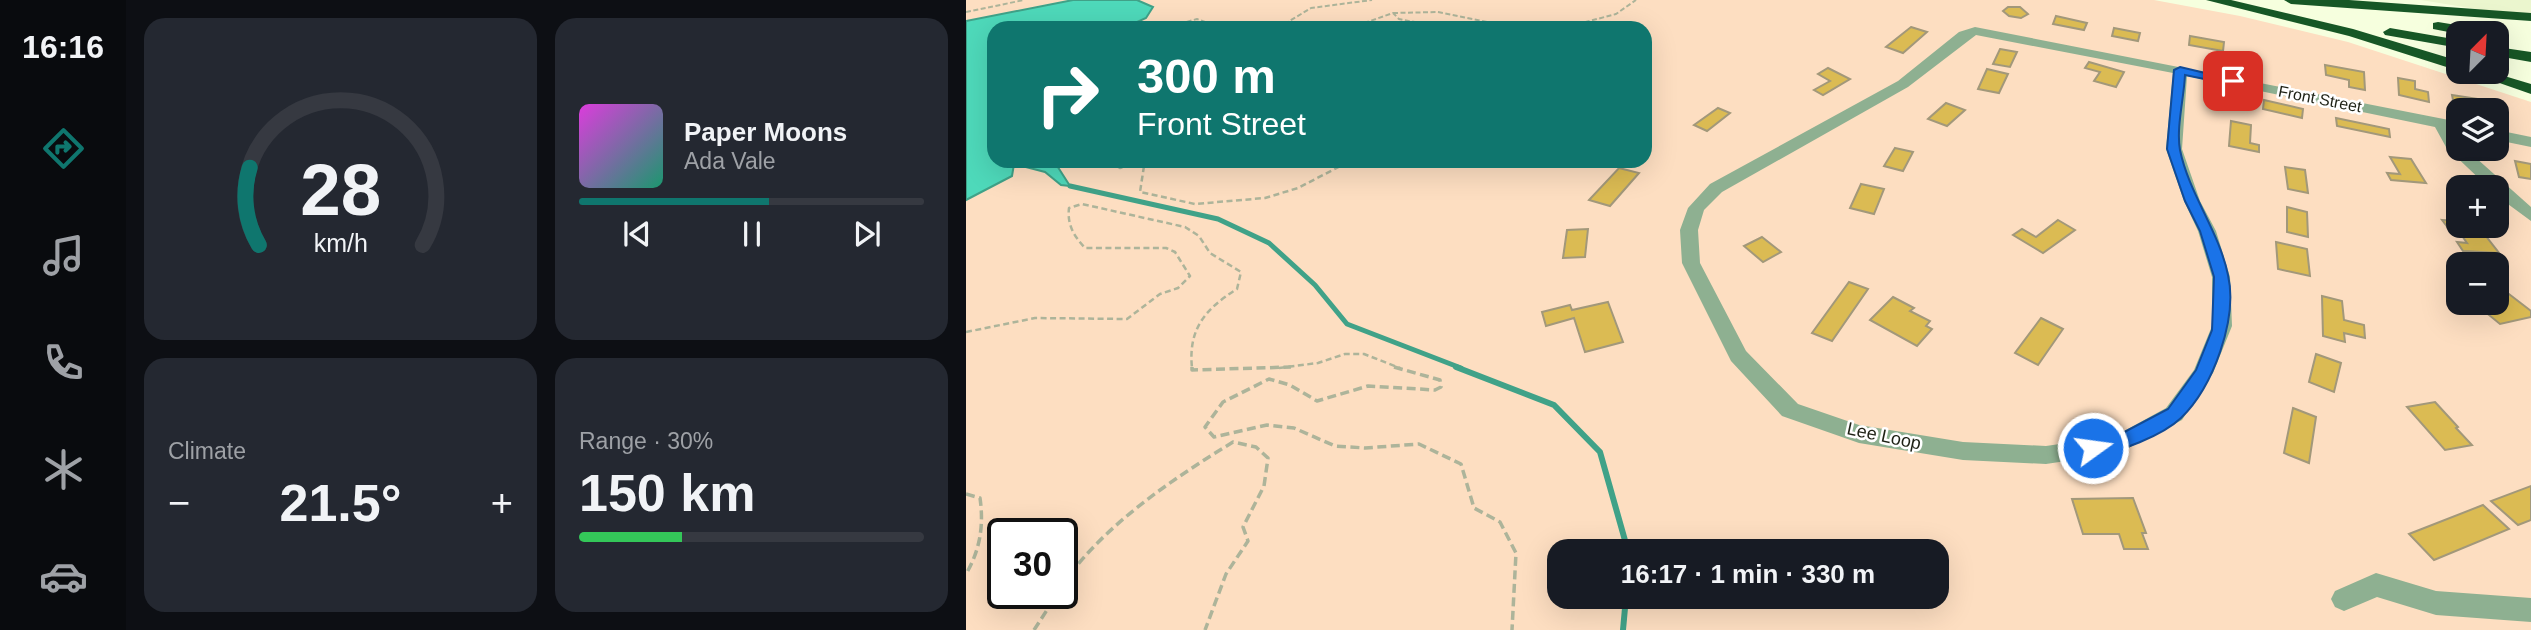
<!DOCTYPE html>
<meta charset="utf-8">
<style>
:root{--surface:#171b24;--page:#242831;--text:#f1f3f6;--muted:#9ea1a6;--line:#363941;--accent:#0f766e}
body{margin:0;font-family:Arial,sans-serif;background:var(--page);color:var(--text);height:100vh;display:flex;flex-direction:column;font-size:26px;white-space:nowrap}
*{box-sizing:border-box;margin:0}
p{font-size:23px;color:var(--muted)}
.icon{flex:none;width:38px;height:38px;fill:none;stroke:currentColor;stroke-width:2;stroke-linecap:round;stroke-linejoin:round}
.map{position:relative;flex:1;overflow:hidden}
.sheet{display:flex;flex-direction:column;gap:18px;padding:18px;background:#0d0f14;width:840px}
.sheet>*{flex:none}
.guide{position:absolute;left:21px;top:21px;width:665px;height:147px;border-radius:21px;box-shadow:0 7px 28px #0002;background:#0f766e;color:#fff;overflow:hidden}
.needle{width:46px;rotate:24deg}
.buttons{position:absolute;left:1480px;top:21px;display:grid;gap:14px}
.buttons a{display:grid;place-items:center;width:63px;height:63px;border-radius:14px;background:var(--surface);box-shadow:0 7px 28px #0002;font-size:35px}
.speed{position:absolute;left:21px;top:518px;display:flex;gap:14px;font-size:35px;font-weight:700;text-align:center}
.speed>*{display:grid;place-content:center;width:91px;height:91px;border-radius:50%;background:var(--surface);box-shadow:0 7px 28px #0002;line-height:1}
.speed .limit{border:4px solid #111;border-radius:10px;background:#fff;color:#111}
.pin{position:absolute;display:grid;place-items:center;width:60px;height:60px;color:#fff;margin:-30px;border-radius:14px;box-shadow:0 4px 10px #0006}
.me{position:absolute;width:77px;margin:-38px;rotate:76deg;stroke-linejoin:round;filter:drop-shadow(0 0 5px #0008)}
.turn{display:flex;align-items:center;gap:24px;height:147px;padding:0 35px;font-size:32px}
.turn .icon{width:91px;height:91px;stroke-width:2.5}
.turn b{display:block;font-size:49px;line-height:60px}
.big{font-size:52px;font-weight:800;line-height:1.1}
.sheet .tile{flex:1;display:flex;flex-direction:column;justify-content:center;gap:10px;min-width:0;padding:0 24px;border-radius:21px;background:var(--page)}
.sheet .dial{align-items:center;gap:0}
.dial svg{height:182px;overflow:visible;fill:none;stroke:var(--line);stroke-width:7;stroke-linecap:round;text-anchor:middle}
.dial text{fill:var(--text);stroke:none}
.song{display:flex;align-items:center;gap:21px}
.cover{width:84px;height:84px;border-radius:10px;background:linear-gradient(135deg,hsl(300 70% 55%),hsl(160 70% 35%))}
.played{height:7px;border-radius:4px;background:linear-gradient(90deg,var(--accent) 55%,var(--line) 55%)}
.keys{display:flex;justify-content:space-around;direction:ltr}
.heat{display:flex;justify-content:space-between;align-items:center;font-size:38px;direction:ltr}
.charge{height:10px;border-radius:5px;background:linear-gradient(90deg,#34c759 30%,var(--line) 0)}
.sheet .tiles{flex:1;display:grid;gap:18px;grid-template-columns:repeat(2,1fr)}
.trip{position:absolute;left:581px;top:539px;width:402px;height:70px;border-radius:21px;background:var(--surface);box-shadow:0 7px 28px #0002;font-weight:800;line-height:70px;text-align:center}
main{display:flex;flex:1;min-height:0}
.menu{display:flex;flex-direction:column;width:126px;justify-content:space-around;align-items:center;background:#090b0e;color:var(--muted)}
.menu .icon{width:49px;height:49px}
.menu .selected{color:var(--accent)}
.menu b{font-size:32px;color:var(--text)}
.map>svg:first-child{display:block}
</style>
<main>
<nav class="menu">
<b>16:16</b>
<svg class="icon selected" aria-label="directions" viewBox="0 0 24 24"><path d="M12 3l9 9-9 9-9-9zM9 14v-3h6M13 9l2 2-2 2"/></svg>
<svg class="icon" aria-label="music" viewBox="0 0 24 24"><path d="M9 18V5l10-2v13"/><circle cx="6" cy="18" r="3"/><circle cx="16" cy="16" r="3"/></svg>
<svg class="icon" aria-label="phone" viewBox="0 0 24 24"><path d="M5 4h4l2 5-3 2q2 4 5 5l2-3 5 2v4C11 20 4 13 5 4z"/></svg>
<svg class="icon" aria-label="climate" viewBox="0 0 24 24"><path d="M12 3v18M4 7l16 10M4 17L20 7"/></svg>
<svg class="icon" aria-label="car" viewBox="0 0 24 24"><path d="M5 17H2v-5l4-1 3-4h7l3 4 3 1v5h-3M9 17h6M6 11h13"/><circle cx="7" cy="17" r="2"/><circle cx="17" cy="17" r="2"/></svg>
</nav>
<section class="sheet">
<div class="tiles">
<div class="tile dial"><svg viewBox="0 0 100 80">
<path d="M14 69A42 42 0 1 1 86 69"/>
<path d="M14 69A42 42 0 0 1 10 35" stroke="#0f766e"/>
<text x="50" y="56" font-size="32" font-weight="700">28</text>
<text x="50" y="72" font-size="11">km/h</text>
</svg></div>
<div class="tile">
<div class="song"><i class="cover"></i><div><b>Paper Moons</b><p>Ada Vale</p></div></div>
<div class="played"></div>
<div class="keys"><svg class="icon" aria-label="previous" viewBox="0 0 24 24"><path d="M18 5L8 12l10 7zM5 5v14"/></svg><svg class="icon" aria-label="pause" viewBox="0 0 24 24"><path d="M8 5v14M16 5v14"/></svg><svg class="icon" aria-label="next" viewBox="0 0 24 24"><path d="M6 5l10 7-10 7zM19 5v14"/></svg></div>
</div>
<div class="tile"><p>Climate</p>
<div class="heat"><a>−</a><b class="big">21.5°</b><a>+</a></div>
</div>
<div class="tile"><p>Range · 30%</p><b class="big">150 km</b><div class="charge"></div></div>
</div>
</section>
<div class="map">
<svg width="1565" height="630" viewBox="0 0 1565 630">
<rect width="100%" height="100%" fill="#f6ffde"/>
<!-- built -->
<path fill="#ebf6ce" d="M1455 0H1565V18Z"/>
<!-- green -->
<path fill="#fddec1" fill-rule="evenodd" d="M0 0H1188L1274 16 1382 42 1565 102V630H0ZM28 28H679V161H28ZM1493 110H1531V149H1493ZM1493 187H1531V226H1493ZM1493 264H1531V303H1493ZM37 534H96V593H37ZM593 551H971V597H593Z"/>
<!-- water -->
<path fill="#4ed9ba" stroke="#40a288" stroke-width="2" d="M107 0H171L187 7 180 18 158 28H28V161H88L104 186 95 185 79 172 48 164 46 176 0 200V21Z"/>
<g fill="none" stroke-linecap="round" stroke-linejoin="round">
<!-- stream-far1 -->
<path stroke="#40a288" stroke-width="5" d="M104 186 252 219 303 243 349 285 381 324 495 368"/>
<!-- stream -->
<g stroke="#40a288" stroke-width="6">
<path d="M490 367 588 405 634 452 662 551"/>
<path d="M657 630 660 597"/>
</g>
</g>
<!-- building -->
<g fill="#dbbb53" stroke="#a2987a" stroke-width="2">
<path d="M1042 7H1054L1062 14 1055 18 1043 16 1037 11Z"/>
<path d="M1090 16 1121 23 1118 30 1087 24Z"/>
<path d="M945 27 961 32 937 53 920 47Z"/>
<path d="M1148 28 1174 33 1172 41 1146 36Z"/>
<path d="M1224 36 1258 42 1257 51 1223 45Z"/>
<path d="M1034 49 1051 52 1044 67 1027 64Z"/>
<path d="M1123 62 1158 72 1150 87 1128 81 1134 72 1119 68Z"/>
<path d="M1359 65 1398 72 1399 90 1383 87V80L1360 75Z"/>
<path d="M862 68 884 79 857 95 848 90 864 81 852 74Z"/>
<path d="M1021 69 1042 74 1033 93 1012 89Z"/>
<path d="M1432 78 1449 81V89L1462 92 1463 102 1433 95Z"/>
<path d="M1486 95 1518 100 1526 104 1527 110H1504L1488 105Z"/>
<path d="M1298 100 1337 109 1336 118 1297 109Z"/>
<path d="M980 103 999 110 981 126 962 119Z"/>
<path d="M752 108 764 113 741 131 728 125Z"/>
<path d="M1370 118 1423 129 1424 137 1371 126Z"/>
<path d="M1265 121 1285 125 1284 143 1293 145V152L1263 146Z"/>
<path d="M929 148 947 152 937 171 918 166Z"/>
<path d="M1424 157 1445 159 1460 183 1425 180 1421 173 1434 174Z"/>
<path d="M1549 161 1565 164V179L1553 177Z"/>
<path d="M1319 167 1339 170 1342 193 1322 189Z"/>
<path d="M653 168 673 173 644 206 623 200Z"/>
<path d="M895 184 918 189 908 214 884 208Z"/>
<path d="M1321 207 1341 212 1342 237 1321 232Z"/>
<path d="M1092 220 1109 230 1077 253 1047 235 1056 229 1070 237Z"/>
<path d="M1476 220 1493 221V226H1512L1533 253 1497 251 1491 242 1501 243 1494 233H1486Z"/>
<path d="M622 229 619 257 597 258 601 230Z"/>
<path d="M796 237 815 252 797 262 778 246Z"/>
<path d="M1310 242 1341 249 1344 276 1312 269Z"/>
<path d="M883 282 902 289 866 341 846 333Z"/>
<path d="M1539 291 1565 311V317L1534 324 1512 306 1531 303V292Z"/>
<path d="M1356 296 1376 301 1378 320 1398 325 1399 338 1378 333 1379 342 1357 336Z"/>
<path d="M927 297 948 308 944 311 964 321 960 326 966 329 951 346 904 320Z"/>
<path d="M642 302 657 342 619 352 608 318 580 326 576 312 604 305 606 310Z"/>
<path d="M1075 318 1097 329 1072 365 1049 353Z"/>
<path d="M1350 354 1375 363 1368 392 1343 382Z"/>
<path d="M1469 402 1492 427 1490 428 1506 445 1479 450 1441 407Z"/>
<path d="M1327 408 1350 417 1343 463 1318 453Z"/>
<path d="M1565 486V520L1552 525 1525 501Z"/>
<path d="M1167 498 1180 533H1176L1182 549H1158L1153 534H1117L1106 499Z"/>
<path d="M1517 505 1543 529 1468 560 1443 534Z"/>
</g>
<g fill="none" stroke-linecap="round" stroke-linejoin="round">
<!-- path-far2 -->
<g stroke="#adb49a" stroke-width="2" stroke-dasharray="5 2.5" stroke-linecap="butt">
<path d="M0 12 58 0"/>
<path d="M427 13 472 12 550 28"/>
<path d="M199 28 231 19 256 28"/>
<path d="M312 28 345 8 406 0"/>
<path d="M384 28 427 13 433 19 479 28"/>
<path d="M597 28 650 14 670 0"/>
<path d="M143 161 145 163"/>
<path d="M381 163 384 161"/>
</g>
<!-- path-far1 -->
<g stroke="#adb49a" stroke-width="2.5" stroke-dasharray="6 3.5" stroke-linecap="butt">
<path d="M143 161 154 168 169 164 178 166 174 192 229 204 299 198 332 188 384 161"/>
<path d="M0 332 69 318 161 319 194 294 212 288 224 276 209 252 200 248H119C108 236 101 225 103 208L116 204 219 227 233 236 244 253 275 272 271 289C239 309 222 329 226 368"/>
<path d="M313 368 352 363 379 354H398L434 368"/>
</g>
<!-- path -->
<g stroke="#adb49a" stroke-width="3.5" stroke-dasharray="9 4.5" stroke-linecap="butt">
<path d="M226 367V370L325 367"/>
<path d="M428 367 474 380 475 387 469 390 402 386 351 401 324 385 303 379 257 402 239 427 248 437 301 425 328 428 369 446 399 448 453 444 495 464 508 508 534 522 550 553 546 630"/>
<path d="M0 494 14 498C18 526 14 550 0 574"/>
<path d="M96 585C138 525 205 480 267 442L290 447 302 458 298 486 277 527 282 541 260 574 239 630"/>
<path d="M68 630 92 593"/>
</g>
<!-- minor -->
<g fill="#8eb091" fill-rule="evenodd">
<path d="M1009 27 1493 122V132L1486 130 1493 149H1500L1565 207V221L1531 196V187H1522L1480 147 1469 127 1221 76 1216 149 1234 201 1250 231 1264 277 1266 326 1247 373 1216 420 1153 453 1080 464 997 460 893 443 816 416 765 361 716 263 714 230 722 208 744 184 932 81 993 32ZM1010 35 1207 73 1200 149 1218 201 1232 231 1246 277V326L1228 370 1200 408 1149 436 1080 446 997 442 893 425 832 404 780 351 734 263 732 230 738 210 756 192 942 87Z"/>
<path d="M1531 130 1565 137V147L1531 140Z"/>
<path d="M1410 573 1470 591 1565 598V622L1470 615 1411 597 1378 611 1369 607 1365 599 1369 591Z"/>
</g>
<!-- motorway -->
<g fill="#175726" fill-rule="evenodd">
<path d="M1240 0H1265L1387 29 1493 61V71L1383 36Z"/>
<path d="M1318 0H1383L1565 13V21L1325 4Z"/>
<path d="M1472 22 1515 29 1522 33 1493 34 1467 29V23Z"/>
<path d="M1424 28 1493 40V48L1419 35 1417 32Z"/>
<path d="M1531 47 1565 52V62L1531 56Z"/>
<path d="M1502 72H1525L1565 84V94Z"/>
</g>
</g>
<!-- route -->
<path fill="#1a73e8" stroke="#114b97" stroke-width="2" d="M1214 67 1273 81 1267 85 1219 75C1218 98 1210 128 1214 150 1223 194 1253 231 1262 275 1272 319 1247 387 1215 418 1196 436 1153 452 1127 456L1118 448 1121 443 1149 437 1202 409 1230 370 1246 330 1248 277 1234 231 1219 201 1201 149 1208 70Z"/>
<g text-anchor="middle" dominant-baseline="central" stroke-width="5" stroke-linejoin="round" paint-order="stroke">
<!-- far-street labels -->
<g font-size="16" fill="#1e2115" stroke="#fff">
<text transform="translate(1354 99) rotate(11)">Front Street</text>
</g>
<!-- street labels -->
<g font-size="18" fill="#1e2115" stroke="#fff">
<text transform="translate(918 436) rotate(12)">Lee Loop</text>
</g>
</g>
</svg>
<div class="buttons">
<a><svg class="needle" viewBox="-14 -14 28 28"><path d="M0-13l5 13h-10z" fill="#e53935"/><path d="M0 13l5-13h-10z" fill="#9ea1a6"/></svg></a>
<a><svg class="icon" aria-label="layers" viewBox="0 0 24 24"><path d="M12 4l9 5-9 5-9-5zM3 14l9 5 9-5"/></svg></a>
<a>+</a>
<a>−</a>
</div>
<div class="speed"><div class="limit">30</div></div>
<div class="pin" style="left:1267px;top:81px;background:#d93025"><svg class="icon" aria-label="arrive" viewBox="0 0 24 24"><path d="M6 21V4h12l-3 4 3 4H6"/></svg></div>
<svg class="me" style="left:1127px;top:448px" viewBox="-20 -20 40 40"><circle r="17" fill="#1a73e8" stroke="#fff" stroke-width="3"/><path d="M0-11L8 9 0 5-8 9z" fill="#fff"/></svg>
<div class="trip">16:17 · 1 min · 330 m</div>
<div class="guide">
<div class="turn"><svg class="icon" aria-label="right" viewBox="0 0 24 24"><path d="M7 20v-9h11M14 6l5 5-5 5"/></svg><div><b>300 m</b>Front Street</div></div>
</div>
</div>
</main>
